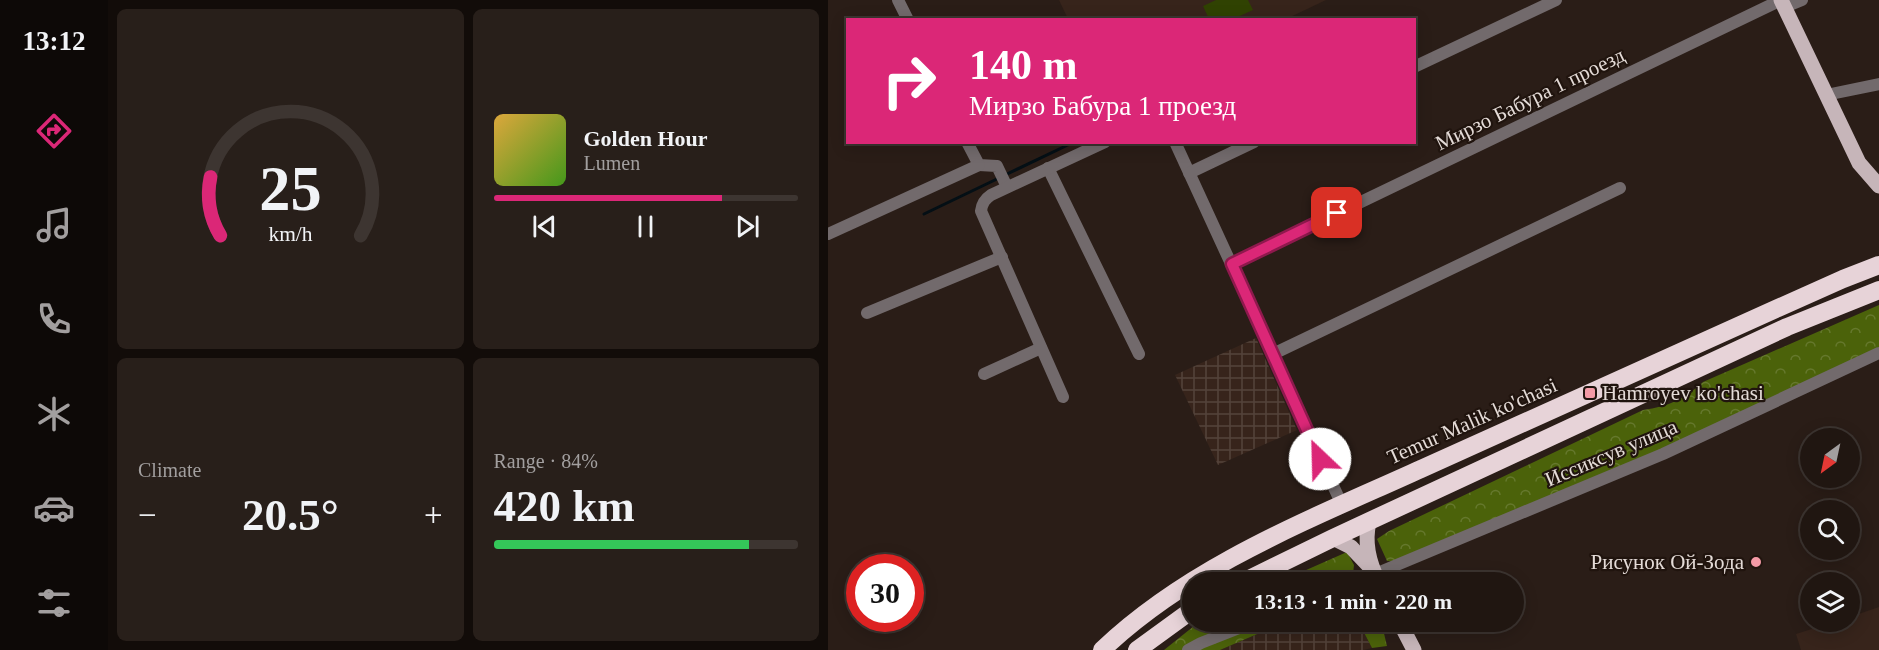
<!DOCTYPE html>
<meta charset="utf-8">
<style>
:root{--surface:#201611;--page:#281f1a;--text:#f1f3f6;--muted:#a29f9f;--line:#3d3531;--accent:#db2777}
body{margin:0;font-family:Georgia,serif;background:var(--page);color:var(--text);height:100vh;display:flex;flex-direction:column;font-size:22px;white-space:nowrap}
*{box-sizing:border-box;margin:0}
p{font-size:20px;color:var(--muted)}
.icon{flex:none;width:33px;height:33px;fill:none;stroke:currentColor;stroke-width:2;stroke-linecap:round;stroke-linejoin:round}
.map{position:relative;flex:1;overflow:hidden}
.panel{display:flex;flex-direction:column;gap:9px;padding:9px;background:#120c09;width:720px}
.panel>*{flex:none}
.banner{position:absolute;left:18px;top:18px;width:570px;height:126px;border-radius:0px;box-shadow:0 3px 15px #0003,0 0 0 2px var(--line);background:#db2777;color:#fff;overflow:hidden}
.needle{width:39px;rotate:213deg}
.controls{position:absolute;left:972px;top:428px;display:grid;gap:12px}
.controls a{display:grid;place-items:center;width:60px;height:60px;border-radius:50%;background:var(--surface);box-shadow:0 3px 15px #0003,0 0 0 2px var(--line);font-size:30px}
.speed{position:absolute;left:18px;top:554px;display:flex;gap:12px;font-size:30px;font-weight:700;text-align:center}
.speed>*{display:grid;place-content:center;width:78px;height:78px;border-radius:50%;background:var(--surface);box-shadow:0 3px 15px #0003,0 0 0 2px var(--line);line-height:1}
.speed .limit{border:9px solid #d22;background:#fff;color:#111}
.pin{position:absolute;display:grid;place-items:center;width:51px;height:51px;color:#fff;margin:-26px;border-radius:12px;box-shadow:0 3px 9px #0006}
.me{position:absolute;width:66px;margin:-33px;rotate:336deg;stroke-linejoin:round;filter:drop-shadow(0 0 4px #0008)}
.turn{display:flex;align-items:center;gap:21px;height:126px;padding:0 24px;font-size:27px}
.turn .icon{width:78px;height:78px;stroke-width:2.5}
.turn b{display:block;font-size:42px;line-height:51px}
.big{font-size:45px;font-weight:600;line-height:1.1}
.panel .tile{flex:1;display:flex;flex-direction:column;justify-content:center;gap:9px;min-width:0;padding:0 21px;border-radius:9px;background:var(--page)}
.panel .dial{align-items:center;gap:0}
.dial svg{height:156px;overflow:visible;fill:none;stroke:var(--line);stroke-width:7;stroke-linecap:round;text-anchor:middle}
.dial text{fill:var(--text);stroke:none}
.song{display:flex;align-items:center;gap:18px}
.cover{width:72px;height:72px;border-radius:9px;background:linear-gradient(135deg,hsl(40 70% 55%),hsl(100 70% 35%))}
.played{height:6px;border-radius:3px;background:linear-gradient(90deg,var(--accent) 75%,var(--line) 75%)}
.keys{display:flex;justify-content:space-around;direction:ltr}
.heat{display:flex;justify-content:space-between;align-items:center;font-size:33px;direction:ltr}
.charge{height:9px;border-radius:4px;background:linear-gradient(90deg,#34c759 84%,var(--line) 0)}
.panel .tiles{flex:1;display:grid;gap:9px;grid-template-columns:repeat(2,1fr)}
.trip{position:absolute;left:354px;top:572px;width:342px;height:60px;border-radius:30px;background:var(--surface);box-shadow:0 3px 15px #0003,0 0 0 2px var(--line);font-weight:600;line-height:60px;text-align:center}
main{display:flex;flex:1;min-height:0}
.menu{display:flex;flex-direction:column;width:108px;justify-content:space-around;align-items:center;background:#0d0907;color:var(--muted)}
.menu .icon{width:42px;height:42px}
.menu .selected{color:var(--accent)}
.menu b{font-size:27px;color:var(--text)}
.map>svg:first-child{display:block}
</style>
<main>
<nav class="menu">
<b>13:12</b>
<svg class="icon selected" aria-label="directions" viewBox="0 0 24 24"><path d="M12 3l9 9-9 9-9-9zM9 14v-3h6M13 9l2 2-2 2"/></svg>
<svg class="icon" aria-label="music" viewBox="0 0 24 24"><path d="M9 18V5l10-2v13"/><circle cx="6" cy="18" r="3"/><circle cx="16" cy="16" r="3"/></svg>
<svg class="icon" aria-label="phone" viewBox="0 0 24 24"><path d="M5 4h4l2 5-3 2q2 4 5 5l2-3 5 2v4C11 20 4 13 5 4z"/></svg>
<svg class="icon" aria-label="climate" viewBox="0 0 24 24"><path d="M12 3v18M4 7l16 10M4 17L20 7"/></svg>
<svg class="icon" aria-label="car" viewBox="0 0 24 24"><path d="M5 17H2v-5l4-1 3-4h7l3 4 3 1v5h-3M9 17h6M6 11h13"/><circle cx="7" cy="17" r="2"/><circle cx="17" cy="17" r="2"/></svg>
<svg class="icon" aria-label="filters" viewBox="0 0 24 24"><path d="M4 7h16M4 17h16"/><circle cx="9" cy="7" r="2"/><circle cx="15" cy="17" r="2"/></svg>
</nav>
<section class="panel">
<div class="tiles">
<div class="tile dial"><svg viewBox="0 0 100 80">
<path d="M14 69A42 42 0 1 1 86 69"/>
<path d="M14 69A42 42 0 0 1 9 39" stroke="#db2777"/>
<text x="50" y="56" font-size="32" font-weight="700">25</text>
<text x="50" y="72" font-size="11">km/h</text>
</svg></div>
<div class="tile">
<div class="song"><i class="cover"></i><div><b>Golden Hour</b><p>Lumen</p></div></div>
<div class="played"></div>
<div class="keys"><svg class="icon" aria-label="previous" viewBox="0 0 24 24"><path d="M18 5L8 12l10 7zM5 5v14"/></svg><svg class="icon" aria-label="pause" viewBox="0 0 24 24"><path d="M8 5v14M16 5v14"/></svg><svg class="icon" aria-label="next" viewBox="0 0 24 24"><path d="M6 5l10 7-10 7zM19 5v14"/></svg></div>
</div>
<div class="tile"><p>Climate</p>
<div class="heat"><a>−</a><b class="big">20.5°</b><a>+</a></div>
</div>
<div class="tile"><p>Range · 84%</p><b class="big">420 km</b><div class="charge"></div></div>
</div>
</section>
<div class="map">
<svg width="1051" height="650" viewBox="0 0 1051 650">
<defs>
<pattern id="industrial-grid" width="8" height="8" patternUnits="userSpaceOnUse" patternTransform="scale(1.5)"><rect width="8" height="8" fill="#37241b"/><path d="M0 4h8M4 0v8" fill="none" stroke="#54433b"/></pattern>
<pattern id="forest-crowns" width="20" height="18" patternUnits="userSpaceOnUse" patternTransform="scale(1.5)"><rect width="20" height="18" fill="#4b620a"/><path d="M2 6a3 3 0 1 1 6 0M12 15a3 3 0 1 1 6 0" fill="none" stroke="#65782d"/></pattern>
</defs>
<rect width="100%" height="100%" fill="#2a1d17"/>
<!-- built -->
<g fill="#37241b">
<path d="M231 0H498L456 20 240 19Z"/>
<path d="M1051 607V650H973L968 634 1009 621H1022V617Z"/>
</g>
<!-- industrial -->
<g fill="url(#industrial-grid)">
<path d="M428 338 469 430 390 465 347 375Z"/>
<path d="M460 621H530L544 648 535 650H392Z"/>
</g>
<!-- green -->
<path fill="#304202" d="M388 0H420L425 10 405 19H381L375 6Z"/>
<!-- forest -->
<g fill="url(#forest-crowns)">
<path d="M1051 305V353L835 454 575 562 559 561 549 539 561 531 815 410C841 406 855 400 875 382Z"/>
<path d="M519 552 526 565 525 574 527 582H451Z"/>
<path d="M376 621H460L392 650H336L366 626Z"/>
<path d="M530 621H553L559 646 544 648Z"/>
</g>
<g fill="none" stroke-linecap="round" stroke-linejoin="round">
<!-- stream -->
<g stroke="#040f15" stroke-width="3">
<path d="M177 175 246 142"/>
<path d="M96 214 171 178"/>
</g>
<!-- minor -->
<g stroke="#726a6c" stroke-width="12">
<path d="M70 0 80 20"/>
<path d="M957 7 974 0"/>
<path d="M586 67 728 0"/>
<path d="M998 95 1051 84"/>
<path d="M139 142 151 165 169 166 179 187"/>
<path d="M347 142 514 505"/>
<path d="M220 168 311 354"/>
<path d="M361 173 426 142"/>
<path d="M0 234 151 165"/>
<path d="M404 264 953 0"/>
<path d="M39 313 174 257"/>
<path d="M445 354 792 188"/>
<path d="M156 374 213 348"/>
<path d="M235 397 153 211C154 203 157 199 163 195L277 142"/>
<path d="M528 582 835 454 1051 353"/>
<path d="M360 650 373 643 429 621"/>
</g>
<!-- major -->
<g stroke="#c6b5b9" stroke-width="15">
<path d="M953 0 1031 163 1051 186"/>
<path d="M541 522C536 543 541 563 551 582"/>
<path d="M505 538 523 547 542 567"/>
<path d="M571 621 586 650"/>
</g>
<!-- highway -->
<g stroke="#e7d3d8" stroke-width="18">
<path d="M415 582 505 538 959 327 1051 290"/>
<path d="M274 650C363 565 483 519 593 469 712 415 831 361 950 308L1015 279 1051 265"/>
<path d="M309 650 364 610"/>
</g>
</g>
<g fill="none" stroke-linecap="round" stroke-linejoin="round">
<!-- route casing -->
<g stroke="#8e194d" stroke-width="15">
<path id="route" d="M492 459 404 264 509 213"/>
</g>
<!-- route -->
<use href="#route" stroke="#db2777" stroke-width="10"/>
</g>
<!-- markers -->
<g fill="#f49aa6" stroke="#20140e" stroke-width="2">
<rect x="756" y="387" width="12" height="12" rx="3"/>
<circle cx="928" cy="562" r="6"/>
</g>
<g text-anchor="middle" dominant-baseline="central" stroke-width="4.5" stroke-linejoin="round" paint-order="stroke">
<!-- street labels -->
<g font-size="21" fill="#e4dbd7" stroke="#20140e">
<text transform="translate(702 99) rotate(-26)">Мирзо Бабура 1 проезд</text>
<text transform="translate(644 421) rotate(-24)">Temur Malik ko'chasi</text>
<text transform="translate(783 453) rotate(-23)">Иссиксув улица</text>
</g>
<!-- poi labels -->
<g font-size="21" fill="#e4dbd7" stroke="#20140e" text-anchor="start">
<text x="774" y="393">Hamroyev ko'chasi</text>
<text x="916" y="562" text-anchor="end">Рисунок Ой-Зода</text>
</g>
</g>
</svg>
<div class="controls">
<a><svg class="needle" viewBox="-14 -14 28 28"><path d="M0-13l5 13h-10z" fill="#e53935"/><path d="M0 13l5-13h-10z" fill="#a29f9f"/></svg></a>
<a><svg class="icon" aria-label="search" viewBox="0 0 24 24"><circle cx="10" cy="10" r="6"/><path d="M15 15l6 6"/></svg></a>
<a><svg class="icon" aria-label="layers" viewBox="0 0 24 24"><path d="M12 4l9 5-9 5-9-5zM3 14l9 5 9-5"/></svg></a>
</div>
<div class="speed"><div class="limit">30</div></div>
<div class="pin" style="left:509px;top:213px;background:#d93025"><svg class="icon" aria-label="arrive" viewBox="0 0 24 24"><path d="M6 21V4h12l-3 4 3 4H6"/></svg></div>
<svg class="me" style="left:492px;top:459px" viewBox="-20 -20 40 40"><circle r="19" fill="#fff"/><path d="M0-13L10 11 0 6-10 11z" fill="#db2777"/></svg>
<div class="trip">13:13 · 1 min · 220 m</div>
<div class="banner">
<div class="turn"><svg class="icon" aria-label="right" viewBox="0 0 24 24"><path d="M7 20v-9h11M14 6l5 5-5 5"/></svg><div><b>140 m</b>Мирзо Бабура 1 проезд</div></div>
</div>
</div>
</main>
